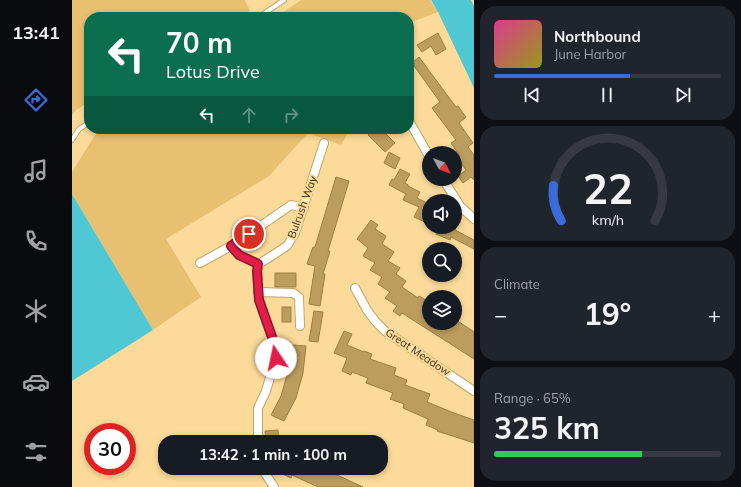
<!DOCTYPE html>
<meta charset="utf-8">
<style>
:root{--surface:#171b24;--page:#20242c;--text:#f1f3f6;--muted:#9ea1a6;--line:#363941;--accent:#396bdb}
body{margin:0;font-family:Mulish,sans-serif;background:var(--page);color:var(--text);height:100vh;display:flex;flex-direction:column;font-size:15px;white-space:nowrap}
*{box-sizing:border-box;margin:0}
p{font-size:13px;color:var(--muted)}
.icon{flex:none;width:22px;height:22px;fill:none;stroke:currentColor;stroke-width:2;stroke-linecap:round;stroke-linejoin:round}
.map{position:relative;flex:1;overflow:hidden}
.panel{display:flex;flex-direction:column;gap:6px;padding:6px;background:#0d0f14;width:267px}
.panel>*{flex:none}
.guide{position:absolute;left:12px;top:12px;width:330px;height:122px;border-radius:16px;box-shadow:0 2px 6px #0003;background:#0b6e4f;color:#fff;overflow:hidden}
.needle{width:26px;rotate:131deg}
.fabs{position:absolute;left:350px;top:146px;display:grid;gap:8px}
.fabs a{display:grid;place-items:center;width:40px;height:40px;border-radius:50%;background:var(--surface);box-shadow:0 2px 6px #0003;font-size:20px}
.speed{position:absolute;left:12px;top:423px;display:flex;gap:8px;font-size:20px;font-weight:700;text-align:center}
.speed>*{display:grid;place-content:center;width:52px;height:52px;border-radius:50%;background:var(--surface);box-shadow:0 2px 6px #0003;line-height:1}
.speed .limit{border:6px solid #d22;background:#fff;color:#111}
.pin{position:absolute;display:grid;place-items:center;width:34px;height:34px;color:#fff;margin:-17px;border:2px solid #fff;border-radius:50%;box-shadow:0 1px 4px #0007}
.me{position:absolute;width:44px;margin:-22px;rotate:349deg;stroke-linejoin:round;filter:drop-shadow(0 0 3px #0008)}
.turn{display:flex;align-items:center;gap:14px;height:84px;padding:0 16px;font-size:18px}
.turn .icon{width:52px;height:52px;stroke-width:2.5}
.turn b{display:block;font-size:28px;line-height:34px}
.lanes{display:flex;align-items:center;height:38px;padding:0 16px;background:#0003;justify-content:center;gap:20px;direction:ltr}
.lanes .off{opacity:.35}
.big{font-size:30px;font-weight:700;line-height:1.1}
.panel .widget{flex:1;display:flex;flex-direction:column;justify-content:center;gap:6px;min-width:0;padding:0 14px;border-radius:16px;background:var(--page)}
.panel .dial{align-items:center;gap:0}
.dial svg{height:104px;overflow:visible;fill:none;stroke:var(--line);stroke-width:7;stroke-linecap:round;text-anchor:middle}
.dial text{fill:var(--text);stroke:none}
.song{display:flex;align-items:center;gap:12px}
.cover{width:48px;height:48px;border-radius:6px;background:linear-gradient(135deg,hsl(330 70% 55%),hsl(60 70% 35%))}
.played{height:4px;border-radius:2px;background:linear-gradient(90deg,var(--accent) 60%,var(--line) 60%)}
.keys{display:flex;justify-content:space-around;direction:ltr}
.heat{display:flex;justify-content:space-between;align-items:center;font-size:22px;direction:ltr}
.charge{height:6px;border-radius:3px;background:linear-gradient(90deg,#34c759 65%,var(--line) 0)}
.trip{position:absolute;left:86px;top:435px;width:230px;height:40px;border-radius:16px;background:var(--surface);box-shadow:0 2px 6px #0003;font-weight:700;line-height:40px;text-align:center}
main{display:flex;flex:1;min-height:0}
.tab-bar{display:flex;flex-direction:column;width:72px;justify-content:space-around;align-items:center;background:#090b0e;color:var(--muted)}
.tab-bar .icon{width:28px;height:28px}
.tab-bar .current{color:var(--accent)}
.tab-bar b{font-size:18px;color:var(--text)}
.map>svg:first-child{display:block}
</style>
<main>
<nav class="tab-bar">
<b>13:41</b>
<svg class="icon current" aria-label="directions" viewBox="0 0 24 24"><path d="M12 3l9 9-9 9-9-9zM9 14v-3h6M13 9l2 2-2 2"/></svg>
<svg class="icon" aria-label="music" viewBox="0 0 24 24"><path d="M9 18V5l10-2v13"/><circle cx="6" cy="18" r="3"/><circle cx="16" cy="16" r="3"/></svg>
<svg class="icon" aria-label="phone" viewBox="0 0 24 24"><path d="M5 4h4l2 5-3 2q2 4 5 5l2-3 5 2v4C11 20 4 13 5 4z"/></svg>
<svg class="icon" aria-label="climate" viewBox="0 0 24 24"><path d="M12 3v18M4 7l16 10M4 17L20 7"/></svg>
<svg class="icon" aria-label="car" viewBox="0 0 24 24"><path d="M5 17H2v-5l4-1 3-4h7l3 4 3 1v5h-3M9 17h6M6 11h13"/><circle cx="7" cy="17" r="2"/><circle cx="17" cy="17" r="2"/></svg>
<svg class="icon" aria-label="filters" viewBox="0 0 24 24"><path d="M4 7h16M4 17h16"/><circle cx="9" cy="7" r="2"/><circle cx="15" cy="17" r="2"/></svg>
</nav>
<div class="map">
<svg width="402" height="487" viewBox="0 0 402 487">
<rect width="100%" height="100%" fill="#fcdb9a"/>
<!-- green -->
<g fill="#e7c072">
<path d="M0 0H173L178 11 167 17H17V102L4 110 0 115Z"/>
<path d="M229 0H358L366 12 337 23V17H204Z"/>
<path d="M32 129H278L269 145 236 133 197 176 94 239 129 297 81 330 0 194V172L23 135Z"/>
</g>
<!-- water -->
<g fill="#50c8d3">
<path d="M359 0H399L402 6V88L366 12Z"/>
<path d="M0 194 81 330 0 381Z"/>
</g>
<!-- building -->
<g fill="#bd9d5e" stroke="#9e7f40">
<path d="M366 33 374 49 364 55 359 46 350 52 345 45Z"/>
<path d="M347 57 384 107 386 106 394 117 387 123 401 143 396 147 402 155V180L399 177 391 183 386 176 394 170 385 158 388 156 379 143 384 140 360 108 368 102 340 63Z"/>
<path d="M302 129H309L323 143 313 152 296 135Z"/>
<path d="M317 152 328 158 323 169 312 163Z"/>
<path d="M328 169 338 174 333 183 336 185V186L348 192 345 198 357 204 354 209 357 210V224L342 217 347 207 331 200 334 194 317 185 320 179 322 180Z"/>
<path d="M264 177 277 181 256 251H258L251 274H253L248 306 237 304 243 266 235 264 241 247H243Z"/>
<path d="M299 220 306 225 303 229 314 236 310 244 322 252 316 261 328 268 324 274 334 281 330 287 346 298 347 296 357 302V323H383V319L402 332V359L330 313 328 316 321 311 325 306 313 298 318 292 306 284 310 277 298 270 303 263 291 256 296 248 285 239Z"/>
<path d="M368 227H384L383 230 402 240V249L379 237 378 240 364 234Z"/>
<rect x="203" y="273" width="21" height="14"/>
<rect x="210" y="307" width="9" height="15"/>
<path d="M242 311 251 312 246 342 237 341Z"/>
<path d="M272 331 280 334 275 345 292 352V351L300 354 298 359 324 368 322 375 335 380 333 385 358 394 355 402 382 413 402 420V443L365 431 366 430 354 425 356 419 331 408 332 404 318 399 321 393 294 383 296 378 280 372 279 375 270 371 275 358 262 353Z"/>
<path d="M220 345 234 346 231 373 224 398 212 421 199 415 209 396 217 368Z"/>
<path d="M206 430 207 442H194L193 431Z"/>
<path d="M198 468H250L291 487H246L220 475 219 478Z"/>
</g>
<g fill="none" stroke-linecap="round" stroke-linejoin="round">
<!-- lane casing -->
<g stroke="#c2a263" stroke-width="6">
<g id="lane">
<path d="M187 17 212 0"/>
<path d="M0 140 7 129 17 123"/>
</g>
</g>
<!-- street casing -->
<g stroke="#c2a263" stroke-width="10">
<g id="street">
<path d="M337 121 357 156"/>
<path d="M371 179 388 206 402 219"/>
<path d="M187 227 219 205 232 208"/>
<path d="M159 246 167 255 187 264"/>
<path d="M128 263 159 246 177 234"/>
<path d="M283 288 295 310 304 322 313 331 402 391"/>
<path d="M186 292 221 293 227 297 228 326"/>
<path d="M186 442V408L194 391 204 357 200 337 187 300 185 271 187 264 215 246 223 233 252 143"/>
<path d="M191 468V470L202 487"/>
</g>
</g>
<!-- lane -->
<use href="#lane" stroke="#fff" stroke-width="4"/>
<!-- street -->
<use href="#street" stroke="#fff" stroke-width="8"/>
</g>
<g fill="none" stroke-linecap="round" stroke-linejoin="round">
<!-- route casing -->
<g stroke="#92132f" stroke-width="10">
<path id="route" d="M177 234 159 246 167 255 186 264 185 271 187 300 200 337 204 358"/>
</g>
<!-- route -->
<use href="#route" stroke="#e11d48" stroke-width="7"/>
</g>
<g text-anchor="middle" dominant-baseline="central" stroke-width="4" stroke-linejoin="round" paint-order="stroke">
<!-- street labels -->
<g font-size="11" fill="#3c2f14" stroke="#fcdb9a">
<text transform="translate(230 207) rotate(-70)">Bulrush Way</text>
<text transform="translate(346 352) rotate(34)">Great Meadow</text>
</g>
</g>
</svg>
<div class="fabs">
<a><svg class="needle" viewBox="-14 -14 28 28"><path d="M0-13l5 13h-10z" fill="#e53935"/><path d="M0 13l5-13h-10z" fill="#9ea1a6"/></svg></a>
<a><svg class="icon" aria-label="sound" viewBox="0 0 24 24"><path d="M4 9h4l5-4v14l-5-4H4zM17 9q2 3 0 6"/></svg></a>
<a><svg class="icon" aria-label="search" viewBox="0 0 24 24"><circle cx="10" cy="10" r="6"/><path d="M15 15l6 6"/></svg></a>
<a><svg class="icon" aria-label="layers" viewBox="0 0 24 24"><path d="M12 4l9 5-9 5-9-5zM3 14l9 5 9-5"/></svg></a>
</div>
<div class="speed"><div class="limit">30</div></div>
<div class="pin" style="left:177px;top:234px;background:#d93025"><svg class="icon" aria-label="arrive" viewBox="0 0 24 24"><path d="M6 21V4h12l-3 4 3 4H6"/></svg></div>
<svg class="me" style="left:204px;top:358px" viewBox="-20 -20 40 40"><circle r="19" fill="#fff"/><path d="M0-13L10 11 0 6-10 11z" fill="#e11d48"/></svg>
<div class="trip">13:42 · 1 min · 100 m</div>
<div class="guide">
<div class="turn"><svg class="icon" aria-label="left" viewBox="0 0 24 24"><path d="M17 20v-9H6M10 6l-5 5 5 5"/></svg><div><b>70 m</b>Lotus Drive</div></div>
<div class="lanes"><svg class="icon" aria-label="left" viewBox="0 0 24 24"><path d="M17 20v-9H6M10 6l-5 5 5 5"/></svg><svg class="icon off" aria-label="ahead" viewBox="0 0 24 24"><path d="M12 20V5M6 11l6-6 6 6"/></svg><svg class="icon off" aria-label="right" viewBox="0 0 24 24"><path d="M7 20v-9h11M14 6l5 5-5 5"/></svg></div>
</div>
</div>
<section class="panel">
<div class="widget">
<div class="song"><i class="cover"></i><div><b>Northbound</b><p>June Harbor</p></div></div>
<div class="played"></div>
<div class="keys"><svg class="icon" aria-label="previous" viewBox="0 0 24 24"><path d="M18 5L8 12l10 7zM5 5v14"/></svg><svg class="icon" aria-label="pause" viewBox="0 0 24 24"><path d="M8 5v14M16 5v14"/></svg><svg class="icon" aria-label="next" viewBox="0 0 24 24"><path d="M6 5l10 7-10 7zM19 5v14"/></svg></div>
</div>
<div class="widget dial"><svg viewBox="0 0 100 80">
<path d="M14 69A42 42 0 1 1 86 69"/>
<path d="M14 69A42 42 0 0 1 8 42" stroke="#396bdb"/>
<text x="50" y="56" font-size="32" font-weight="700">22</text>
<text x="50" y="72" font-size="11">km/h</text>
</svg></div>
<div class="widget"><p>Climate</p>
<div class="heat"><a>−</a><b class="big">19°</b><a>+</a></div>
</div>
<div class="widget"><p>Range · 65%</p><b class="big">325 km</b><div class="charge"></div></div>
</section>
</main>
